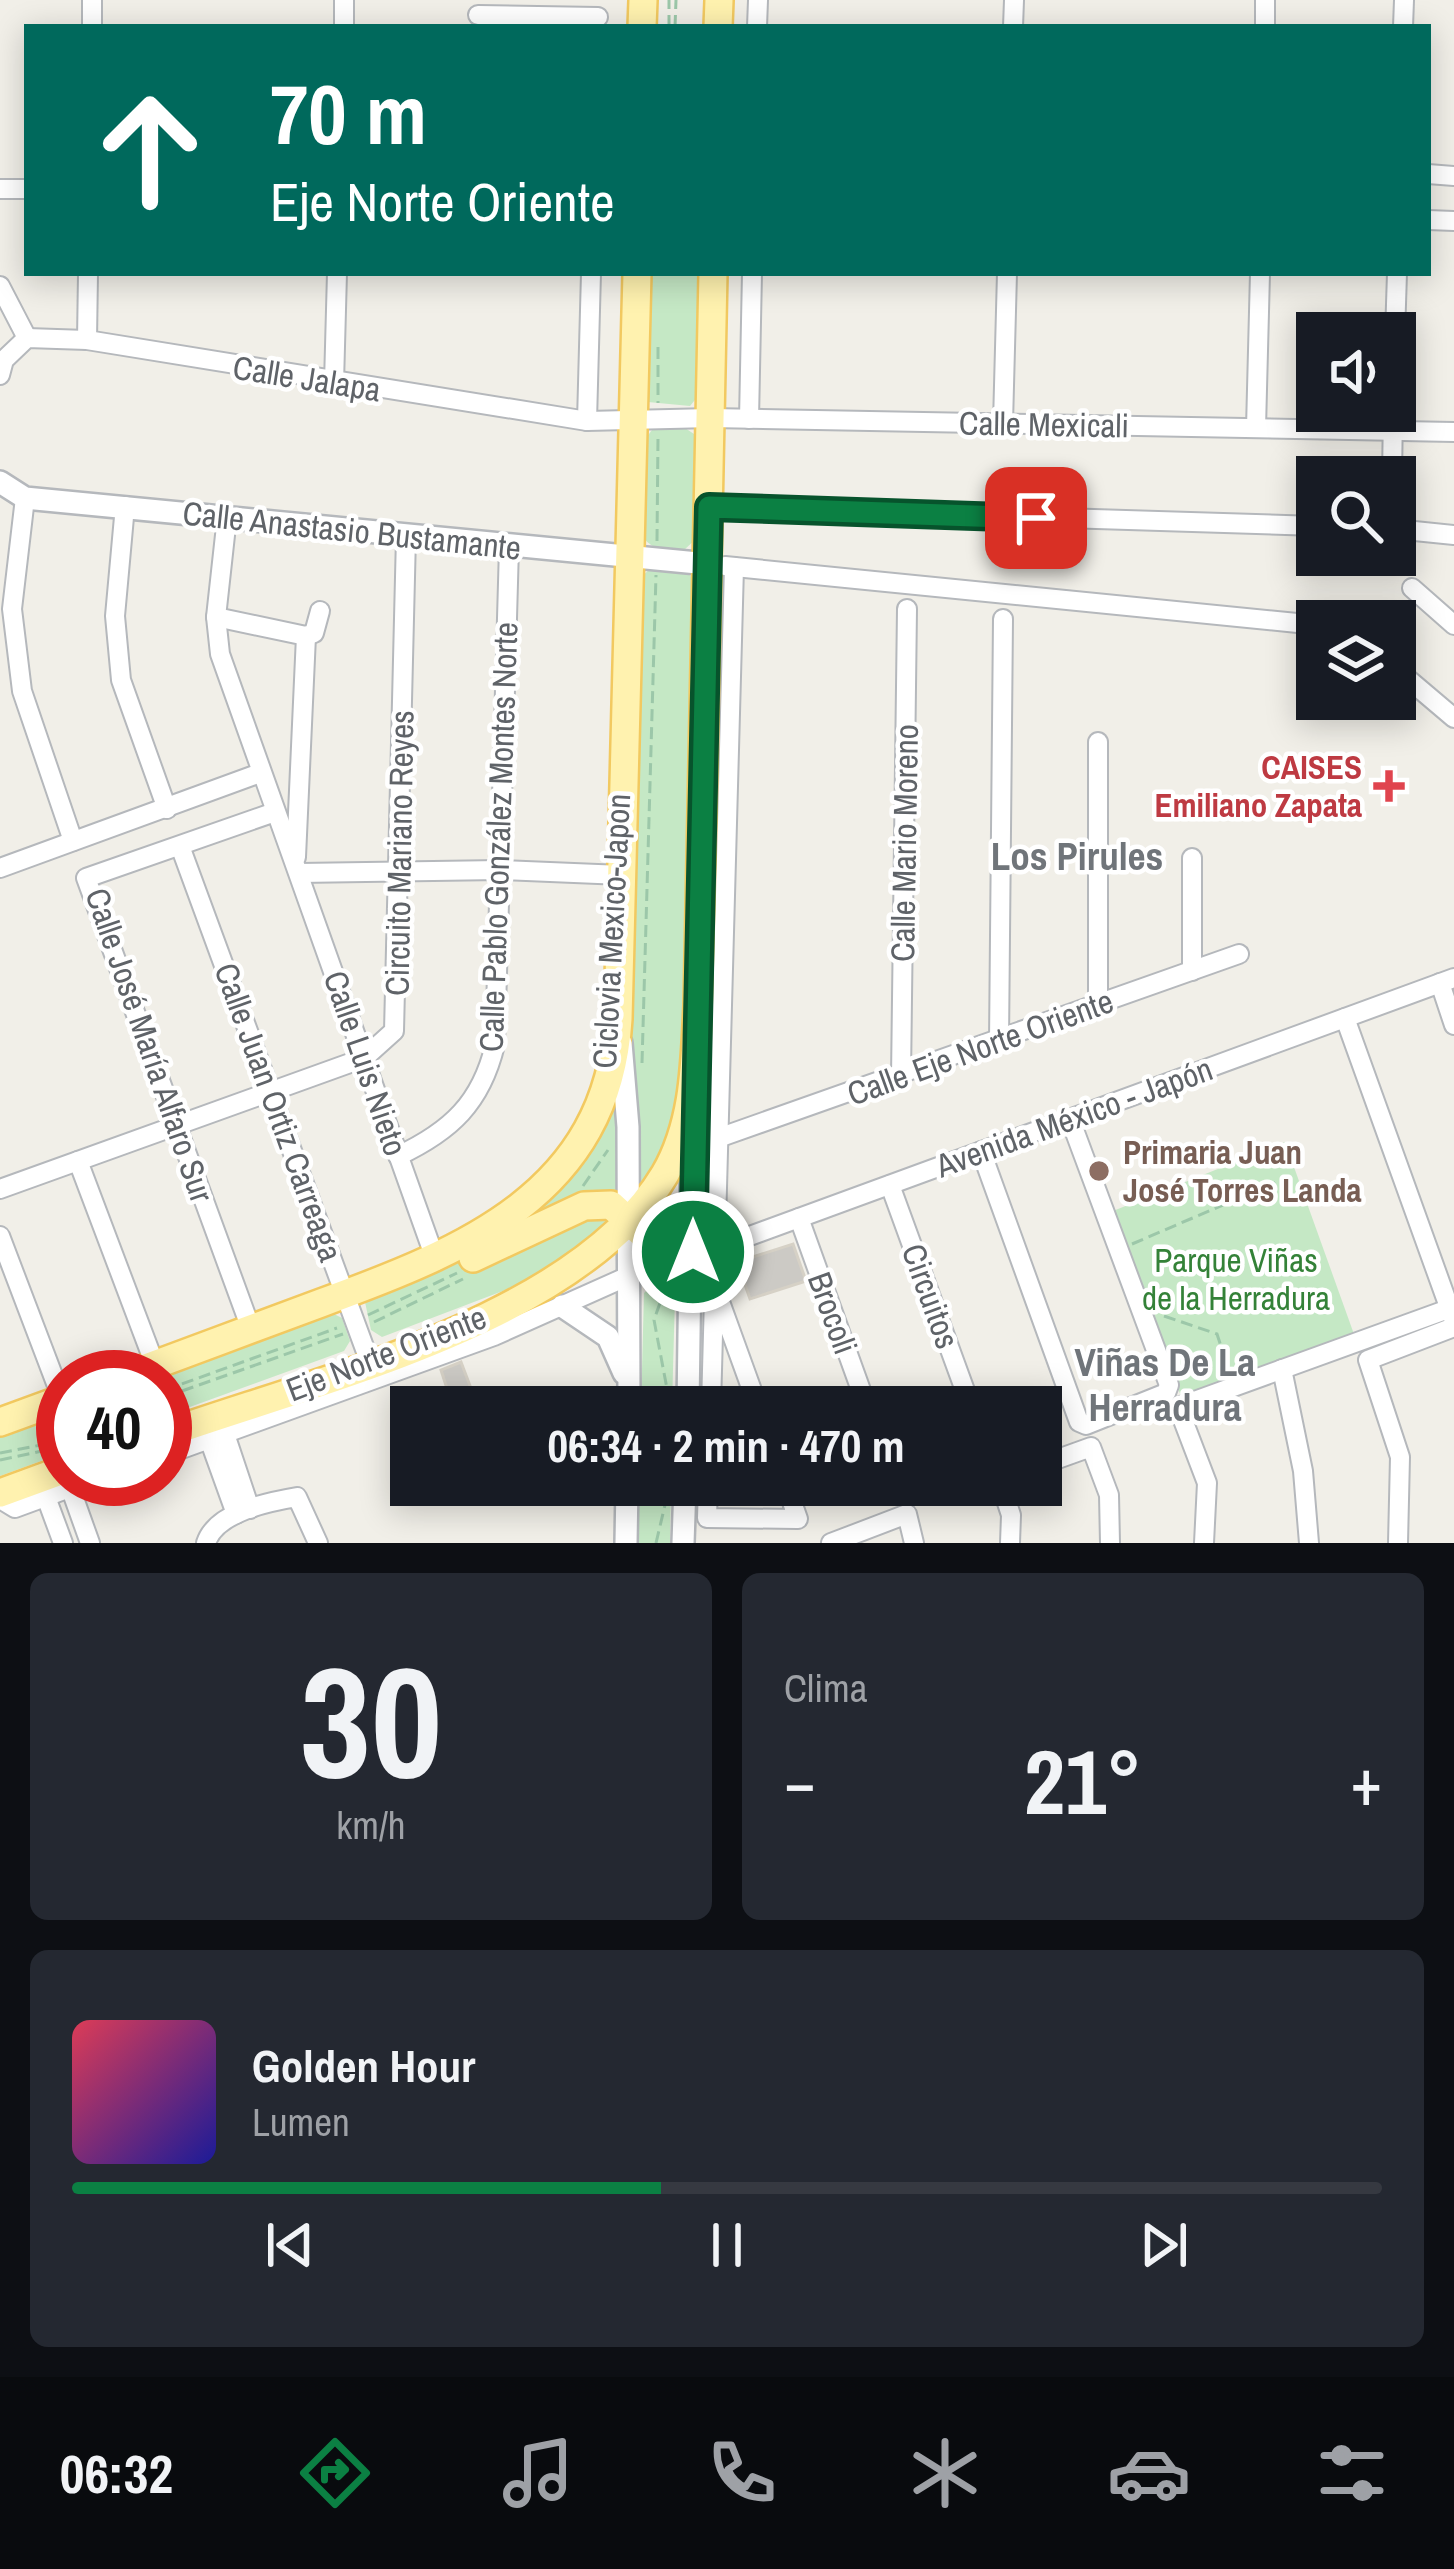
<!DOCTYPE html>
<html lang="es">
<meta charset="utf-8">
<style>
:root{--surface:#171b24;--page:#242831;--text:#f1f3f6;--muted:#9ea1a6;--line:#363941;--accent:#0b8043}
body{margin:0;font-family:"Archivo Narrow",sans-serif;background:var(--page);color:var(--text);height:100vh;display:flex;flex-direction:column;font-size:45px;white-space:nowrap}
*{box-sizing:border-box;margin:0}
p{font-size:39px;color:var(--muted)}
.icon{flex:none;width:66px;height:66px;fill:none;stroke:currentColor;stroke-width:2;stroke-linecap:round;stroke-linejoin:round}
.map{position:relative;height:1543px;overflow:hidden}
.side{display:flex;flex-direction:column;gap:30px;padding:30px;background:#0d0f14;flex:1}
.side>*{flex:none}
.top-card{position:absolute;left:24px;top:24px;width:1407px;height:252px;border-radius:0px;box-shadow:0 6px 30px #0003;background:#00695c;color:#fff;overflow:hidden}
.fabs{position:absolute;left:1296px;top:312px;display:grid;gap:24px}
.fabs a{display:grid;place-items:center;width:120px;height:120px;border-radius:0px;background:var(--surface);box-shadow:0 6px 30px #0003;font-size:60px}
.speed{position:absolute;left:36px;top:1350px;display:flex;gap:24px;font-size:60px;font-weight:700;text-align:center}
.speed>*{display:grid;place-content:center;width:156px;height:156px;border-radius:50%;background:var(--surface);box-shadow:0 6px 30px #0003;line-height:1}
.speed .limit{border:18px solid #d22;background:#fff;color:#111}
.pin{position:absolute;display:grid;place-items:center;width:102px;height:102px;color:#fff;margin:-51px;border-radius:24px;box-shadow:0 6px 18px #0006}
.me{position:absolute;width:132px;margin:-66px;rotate:0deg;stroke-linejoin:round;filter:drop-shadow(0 0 9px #0008)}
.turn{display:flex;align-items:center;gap:42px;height:252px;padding:0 48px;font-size:54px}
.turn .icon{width:156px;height:156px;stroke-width:2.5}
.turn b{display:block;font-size:84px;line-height:102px}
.big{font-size:90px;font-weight:700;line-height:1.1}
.side .card{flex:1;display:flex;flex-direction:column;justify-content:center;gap:18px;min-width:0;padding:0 42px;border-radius:18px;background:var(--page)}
.side .dial{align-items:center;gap:0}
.dial b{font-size:156px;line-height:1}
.song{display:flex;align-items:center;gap:36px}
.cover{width:144px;height:144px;border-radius:18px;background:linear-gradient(135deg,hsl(350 70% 55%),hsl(240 70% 35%))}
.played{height:12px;border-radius:6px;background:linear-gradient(90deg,var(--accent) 45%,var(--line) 45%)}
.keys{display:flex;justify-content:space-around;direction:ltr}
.heat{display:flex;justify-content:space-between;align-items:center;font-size:66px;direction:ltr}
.side .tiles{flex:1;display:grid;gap:30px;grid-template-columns:1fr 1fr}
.card:last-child{grid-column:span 2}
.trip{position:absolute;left:390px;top:1386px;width:672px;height:120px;border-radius:0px;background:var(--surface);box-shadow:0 6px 30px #0003;font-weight:700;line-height:120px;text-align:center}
.dock{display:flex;height:192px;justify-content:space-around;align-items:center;background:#090b0e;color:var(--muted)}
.dock .icon{width:84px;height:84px}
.dock .active{color:var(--accent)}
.dock b{font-size:54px;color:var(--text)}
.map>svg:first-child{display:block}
</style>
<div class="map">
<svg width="1454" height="1543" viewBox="0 0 1454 1543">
<rect width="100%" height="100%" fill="#f1efe8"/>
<!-- green -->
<g fill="#c5e8c5">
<path d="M646 273H702L699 395 690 406 648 402Z"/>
<path d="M685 428 697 436 698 537 683 551C664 551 652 551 641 534L643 442 652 430Z"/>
<path d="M650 569 685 570 694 580 684 1042 676 1116 659 1160 610 1227 532 1280 382 1337 371 1330 365 1302 478 1252 536 1214 579 1169 608 1116 618 1086 640 578Z"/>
<path d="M1285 1142 1355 1337 1182 1399 1113 1211Z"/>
<path d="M659 1280 670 1283 675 1295 672 1407H641L644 1293Z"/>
<path d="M326 1310 342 1318 350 1341 344 1351 165 1416V1377H145Z"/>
<path d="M63 1407V1453L0 1476V1430Z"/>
<path d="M639 1485H671L670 1543H637Z"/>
</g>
<!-- building -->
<g fill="#cccac5" stroke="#d6d1c6" stroke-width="3">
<path d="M793 1244 806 1281 750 1299 737 1262Z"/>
<path d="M461 1362 478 1407H453L441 1370Z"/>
</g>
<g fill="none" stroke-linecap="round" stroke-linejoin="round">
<!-- minor casing -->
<g stroke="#b5b8bc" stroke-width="22">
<g id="minor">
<path d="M478 15 598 17"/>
<path d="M92 27V0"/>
<path d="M344 27V0"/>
<path d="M757 27 758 0"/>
<path d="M1013 27 1014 0"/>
<path d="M1265 27V0"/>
<path d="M1403 27 1404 0"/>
<path d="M1428 174 1454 176"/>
<path d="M0 189H27"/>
<path d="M1428 220 1454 221"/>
<path d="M0 286 27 338"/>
<path d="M1395 335 1397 273"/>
<path d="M87 340 88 273"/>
<path d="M0 375 4 360 27 338 87 340 587 421 711 418 1454 432"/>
<path d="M334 383 337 273"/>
<path d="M749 419 752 273"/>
<path d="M587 421 591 273"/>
<path d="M1003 423 1007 273"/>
<path d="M1256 428 1260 273"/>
<path d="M1392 477 1393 411"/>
<path d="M25 498 12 609 22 691 73 841"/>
<path d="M125 506 115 616 121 680 167 809"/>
<path d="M709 507 1317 526"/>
<path d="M227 517 216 617 220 654 436 1261"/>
<path d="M1395 529 1454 535"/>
<path d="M725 566 1317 625"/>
<path d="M1412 588 1454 625"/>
<path d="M216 617 306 636 296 857"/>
<path d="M306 636 314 633 320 611"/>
<path d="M1395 668 1454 718"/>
<path d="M180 846 373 1371"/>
<path d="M1192 858V971"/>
<path d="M0 868 260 773"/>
<path d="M299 873 500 870 622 875"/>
<path d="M1440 983 1454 1025"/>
<path d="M1098 1006V742"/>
<path d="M1345 1018 1453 1318"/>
<path d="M999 1042 1003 619"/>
<path d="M901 1077 907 609"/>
<path d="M721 1137 1239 954"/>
<path d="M981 1151 1079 1422 1086 1425 1166 1393 1169 1385 1070 1119"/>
<path d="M398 1156C451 1131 481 1103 495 1045L509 547"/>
<path d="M78 1161 155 1365"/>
<path d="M890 1185 971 1407"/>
<path d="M0 1189 364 1058 394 1031 406 536"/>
<path d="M799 1218 867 1407"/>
<path d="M0 1236 62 1399"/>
<path d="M719 1299 758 1407"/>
<path d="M251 1329 86 878 275 812"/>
<path d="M1282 1369 1303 1471 1309 1543"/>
<path d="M711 1407 734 567"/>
<path d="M225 1434 250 1509"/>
<path d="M209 1439 236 1514"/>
<path d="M165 1455 494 1336 671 1257 717 1248 1454 978"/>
<path d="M1041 1465 1091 1447 1109 1495 1110 1543"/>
<path d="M708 1485 707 1518 798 1519 786 1485"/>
<path d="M896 1485H897"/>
<path d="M1001 1485 1011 1515 1010 1543"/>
<path d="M70 1487 90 1543"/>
<path d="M46 1497 63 1543"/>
<path d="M0 1499 15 1508 94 1479"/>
<path d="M206 1543C216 1512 268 1502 297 1497L318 1543"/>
<path d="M831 1543 907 1514 914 1543"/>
<path d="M1204 1543 1207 1483 1178 1407 1454 1307"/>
<path d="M1398 1543 1400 1457 1368 1360 1454 1327"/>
</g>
</g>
<!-- tertiary casing -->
<g stroke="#b5b8bc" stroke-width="26">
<g id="tertiary">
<path d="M0 482 25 498 708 564"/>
<path d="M621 1043 628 1127 629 1407"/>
<path d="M562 1306 608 1337 624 1373"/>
<path d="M688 1407 692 1120"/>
<path d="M626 1543 627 1485"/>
<path d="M683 1543 685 1485"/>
</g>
</g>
<!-- primary casing -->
<g stroke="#f2c960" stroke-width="32">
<g id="primary">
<path d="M642 27 643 0"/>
<path d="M718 27 719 0"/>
<path d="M473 1258 584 1206 611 1205 692 1279"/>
<path d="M122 1377C188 1352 255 1328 321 1303 463 1251 608 1194 618 1019L637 273"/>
<path d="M0 1422 63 1399"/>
<path d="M165 1434C317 1380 579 1319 665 1174 695 1122 695 1062 698 1005L713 273"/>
<path d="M0 1493 63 1470"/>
</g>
</g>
<!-- path -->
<g stroke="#9cc7a9" stroke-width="3" stroke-dasharray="12 6" stroke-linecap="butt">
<path d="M669 27V0"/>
<path d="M675 27 676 0"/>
<path d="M658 347V403"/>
<path d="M657 541 658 437"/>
<path d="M642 1063 656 575"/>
<path d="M583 1186 608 1150"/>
<path d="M1132 1244 1279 1181"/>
<path d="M660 1303 654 1320 668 1394"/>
<path d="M368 1315 457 1273"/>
<path d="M1164 1316 1217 1334 1228 1368"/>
<path d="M374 1322 463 1279"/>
<path d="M165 1390 337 1328"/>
<path d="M165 1397 343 1334"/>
<path d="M0 1453 41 1445 63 1430"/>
<path d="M0 1460 42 1451 63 1437"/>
<path d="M656 1543 665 1505"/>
</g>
<!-- minor -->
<use href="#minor" stroke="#fff" stroke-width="18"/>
<!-- tertiary -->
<use href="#tertiary" stroke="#fff" stroke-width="21"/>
<!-- primary -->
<use href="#primary" stroke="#fff2af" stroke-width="27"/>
</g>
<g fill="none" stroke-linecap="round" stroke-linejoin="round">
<!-- route casing -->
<g stroke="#07532c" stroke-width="30">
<path id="route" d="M693 1252 709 507 1036 518"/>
</g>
<!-- route -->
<use href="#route" stroke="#0b8043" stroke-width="21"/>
</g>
<!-- markers -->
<path fill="#e0444e" stroke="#fff" stroke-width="4.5" d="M1383 768h12v12h12v12h-12v12h-12v-12h-12v-12h12z"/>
<circle fill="#8d6e63" stroke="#fff" stroke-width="4.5" cx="1099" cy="1171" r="12"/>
<g text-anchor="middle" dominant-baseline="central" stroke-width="9" stroke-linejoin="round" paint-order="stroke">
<!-- street labels -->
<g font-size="33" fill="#5f6368" stroke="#fff">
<text transform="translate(307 378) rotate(9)">Calle Jalapa</text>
<text transform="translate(1044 424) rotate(1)">Calle Mexicali</text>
<text transform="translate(352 530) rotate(6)">Calle Anastasio Bustamante</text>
<text transform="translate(498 837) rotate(-88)">Calle Pablo González Montes Norte</text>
<text transform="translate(904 843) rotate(-89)">Calle Mario Moreno</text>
<text transform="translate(399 853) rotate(-89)">Circuito Mariano Reyes</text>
<text transform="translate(611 931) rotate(-87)">Ciclovia Mexico-Japon</text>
<text transform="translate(150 1045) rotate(71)">Calle José María Alfaro Sur</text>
<text transform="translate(980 1047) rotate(-20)">Calle Eje Norte Oriente</text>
<text transform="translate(366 1063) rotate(71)">Calle Luis Nieto</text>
<text transform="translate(279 1112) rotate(70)">Calle Juan Ortiz Carreaga</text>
<text transform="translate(1074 1117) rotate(-20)">Avenida México - Japón</text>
<text transform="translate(931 1296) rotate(70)">Circuitos</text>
<text transform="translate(833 1313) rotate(70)">Brocoli</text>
<text transform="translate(386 1353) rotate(-21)">Eje Norte Oriente</text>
</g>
<!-- health labels -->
<g font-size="33" font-weight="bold" fill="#be3a42" stroke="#fff" text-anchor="end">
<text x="1362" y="767">CAISES<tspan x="1362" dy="38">Emiliano Zapata</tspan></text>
</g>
<!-- education labels -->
<g font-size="33" font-weight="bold" fill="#785e54" stroke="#fff" text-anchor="start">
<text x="1123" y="1152">Primaria Juan<tspan x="1123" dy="38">José Torres Landa</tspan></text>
</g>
<!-- park labels -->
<g font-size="33" fill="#348238" stroke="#fff">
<text x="1236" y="1260">Parque Viñas<tspan x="1236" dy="38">de la Herradura</tspan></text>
</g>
<!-- quarter labels -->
<g font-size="39" font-weight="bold" fill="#70757a" stroke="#fff">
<text x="1077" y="856">Los Pirules</text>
<text x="1165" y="1362">Viñas De La<tspan x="1165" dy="45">Herradura</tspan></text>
</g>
</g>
</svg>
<div class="fabs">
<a><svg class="icon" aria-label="sound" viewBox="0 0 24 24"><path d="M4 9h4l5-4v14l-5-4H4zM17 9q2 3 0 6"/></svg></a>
<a><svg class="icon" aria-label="search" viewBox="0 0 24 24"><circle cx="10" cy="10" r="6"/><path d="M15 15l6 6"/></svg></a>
<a><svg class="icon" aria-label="layers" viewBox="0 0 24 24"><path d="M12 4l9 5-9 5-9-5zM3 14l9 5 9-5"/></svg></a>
</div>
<div class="speed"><div class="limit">40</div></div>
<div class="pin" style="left:1036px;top:518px;background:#d93025"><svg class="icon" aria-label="arrive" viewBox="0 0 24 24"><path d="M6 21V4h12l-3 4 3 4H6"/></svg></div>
<svg class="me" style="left:693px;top:1252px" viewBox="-20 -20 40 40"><circle r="17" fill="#0b8043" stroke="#fff" stroke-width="3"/><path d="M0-11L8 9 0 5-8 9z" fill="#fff"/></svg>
<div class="trip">06:34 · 2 min · 470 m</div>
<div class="top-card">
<div class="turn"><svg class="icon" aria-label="ahead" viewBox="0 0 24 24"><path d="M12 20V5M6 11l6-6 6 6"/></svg><div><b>70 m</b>Eje Norte Oriente</div></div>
</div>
</div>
<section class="side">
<div class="tiles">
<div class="card dial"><b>30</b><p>km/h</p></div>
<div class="card"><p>Clima</p>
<div class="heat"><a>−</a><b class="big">21°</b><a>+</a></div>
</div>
<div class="card">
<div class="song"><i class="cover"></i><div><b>Golden Hour</b><p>Lumen</p></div></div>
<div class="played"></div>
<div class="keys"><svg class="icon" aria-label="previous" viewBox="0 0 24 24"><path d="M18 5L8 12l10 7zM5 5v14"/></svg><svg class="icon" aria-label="pause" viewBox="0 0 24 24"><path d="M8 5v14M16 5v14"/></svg><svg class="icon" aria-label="next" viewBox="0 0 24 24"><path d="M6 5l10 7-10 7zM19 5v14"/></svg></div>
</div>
</div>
</section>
<nav class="dock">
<b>06:32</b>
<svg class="icon active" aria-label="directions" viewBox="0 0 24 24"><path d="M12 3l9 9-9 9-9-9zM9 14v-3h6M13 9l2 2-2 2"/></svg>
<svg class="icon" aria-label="music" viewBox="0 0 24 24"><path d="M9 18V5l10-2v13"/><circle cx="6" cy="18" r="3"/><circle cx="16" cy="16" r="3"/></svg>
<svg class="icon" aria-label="phone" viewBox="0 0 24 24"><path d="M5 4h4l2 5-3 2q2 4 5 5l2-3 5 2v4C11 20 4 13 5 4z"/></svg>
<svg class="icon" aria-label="climate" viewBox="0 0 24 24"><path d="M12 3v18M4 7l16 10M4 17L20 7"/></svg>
<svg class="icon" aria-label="car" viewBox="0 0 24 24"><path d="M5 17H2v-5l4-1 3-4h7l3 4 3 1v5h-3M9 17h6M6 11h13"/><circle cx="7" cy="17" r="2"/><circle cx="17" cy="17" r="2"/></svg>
<svg class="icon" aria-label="filters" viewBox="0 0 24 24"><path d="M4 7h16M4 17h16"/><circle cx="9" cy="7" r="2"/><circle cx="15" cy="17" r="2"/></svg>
</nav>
